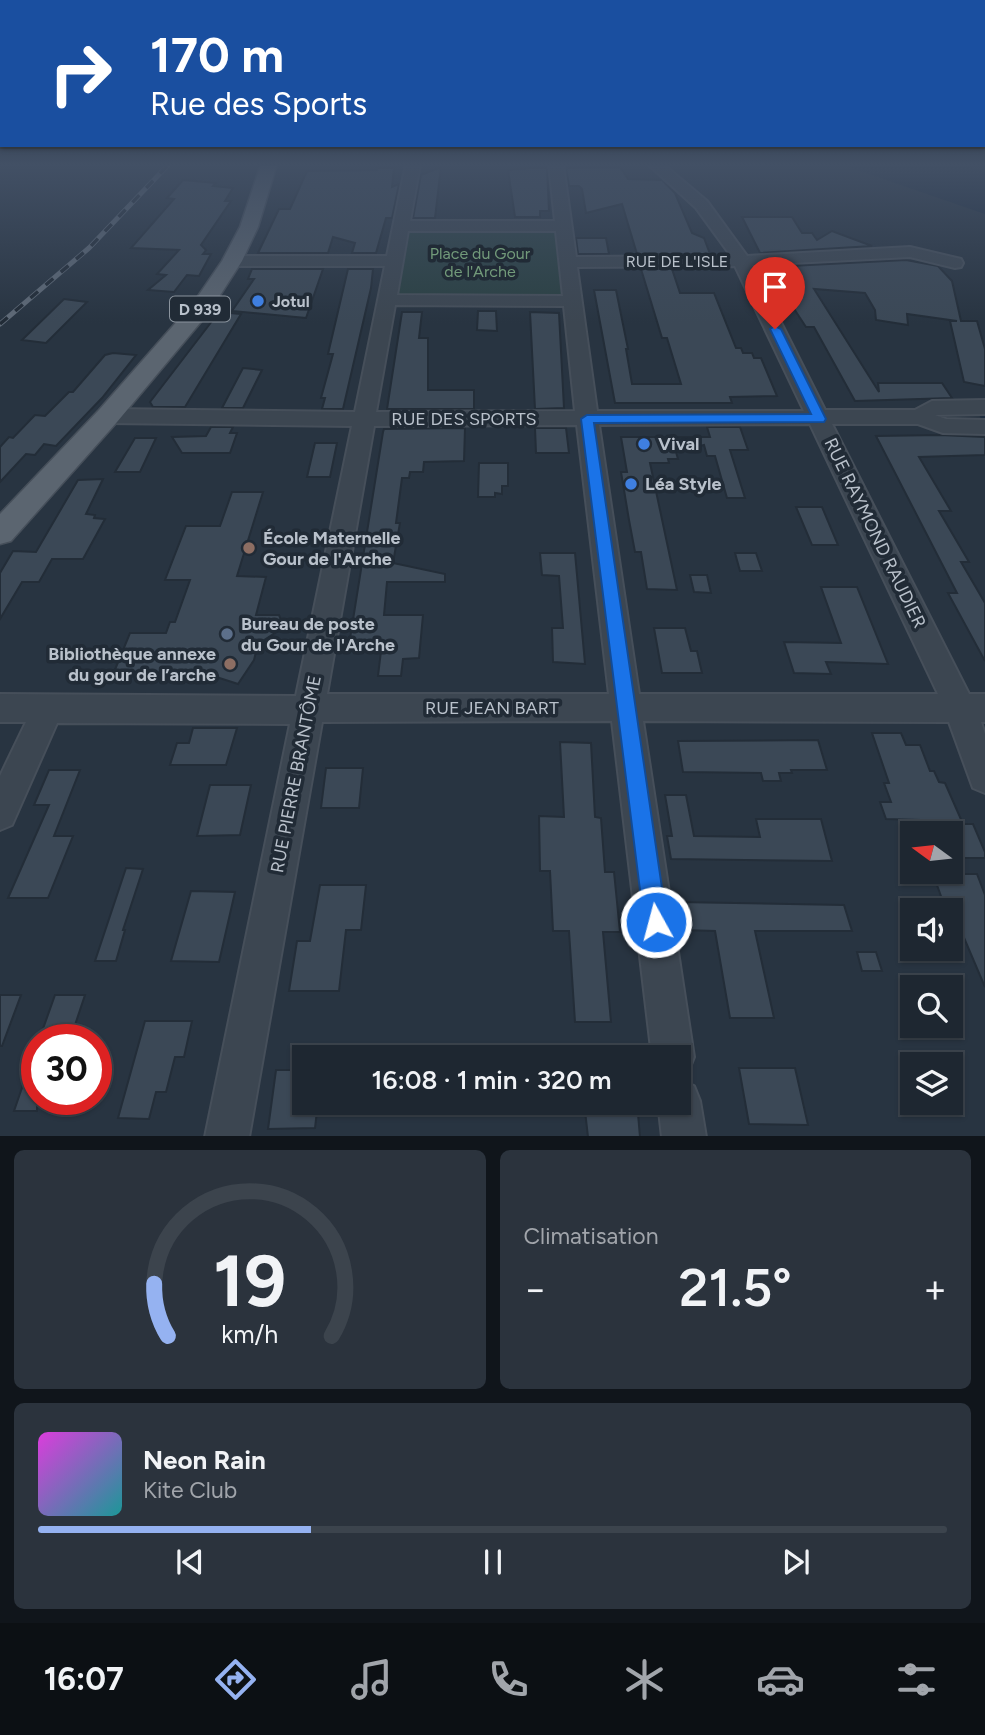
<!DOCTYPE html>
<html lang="fr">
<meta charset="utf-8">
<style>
:root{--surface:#1e2731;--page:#2b333d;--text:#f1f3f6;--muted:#a1a5ab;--line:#3c444d;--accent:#95b2f1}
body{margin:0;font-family:Figtree,sans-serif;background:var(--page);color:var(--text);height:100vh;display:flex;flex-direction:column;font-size:26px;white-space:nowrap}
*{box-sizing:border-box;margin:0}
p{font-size:23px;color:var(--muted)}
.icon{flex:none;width:38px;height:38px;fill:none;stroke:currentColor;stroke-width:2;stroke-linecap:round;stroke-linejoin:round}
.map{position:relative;height:1136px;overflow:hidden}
.details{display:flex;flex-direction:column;gap:14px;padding:14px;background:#10151b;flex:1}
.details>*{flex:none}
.hud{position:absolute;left:0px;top:0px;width:985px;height:147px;box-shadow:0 2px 5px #0004,0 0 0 2px var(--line);background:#1a4fa0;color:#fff;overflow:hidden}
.needle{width:46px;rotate:285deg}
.controls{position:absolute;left:900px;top:821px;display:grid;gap:14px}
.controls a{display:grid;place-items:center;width:63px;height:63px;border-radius:0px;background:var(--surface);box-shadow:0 2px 5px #0004,0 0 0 2px var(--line);font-size:35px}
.speed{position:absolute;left:21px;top:1024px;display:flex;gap:14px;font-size:35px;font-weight:700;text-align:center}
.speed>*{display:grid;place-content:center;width:91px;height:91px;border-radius:50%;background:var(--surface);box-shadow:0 2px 5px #0004,0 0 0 2px var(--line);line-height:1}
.speed .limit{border:10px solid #d22;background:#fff;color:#111}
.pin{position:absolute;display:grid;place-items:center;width:60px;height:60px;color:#fff;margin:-72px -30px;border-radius:50% 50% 50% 0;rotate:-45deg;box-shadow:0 0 7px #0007}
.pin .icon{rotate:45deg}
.me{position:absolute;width:77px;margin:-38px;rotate:353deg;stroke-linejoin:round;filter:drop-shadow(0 0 5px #0008)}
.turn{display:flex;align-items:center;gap:24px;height:147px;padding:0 35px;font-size:32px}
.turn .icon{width:91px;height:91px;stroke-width:2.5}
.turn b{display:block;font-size:49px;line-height:60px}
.big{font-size:52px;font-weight:600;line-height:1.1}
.details .tile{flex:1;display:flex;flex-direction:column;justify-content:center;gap:10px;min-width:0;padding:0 24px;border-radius:10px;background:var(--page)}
.details .dial{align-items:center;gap:0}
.dial svg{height:182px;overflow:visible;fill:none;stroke:var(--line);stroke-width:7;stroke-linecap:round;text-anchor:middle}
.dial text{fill:var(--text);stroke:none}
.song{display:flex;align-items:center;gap:21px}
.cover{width:84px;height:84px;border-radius:10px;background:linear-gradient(135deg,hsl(300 70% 55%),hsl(180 70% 35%))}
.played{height:7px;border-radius:4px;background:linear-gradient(90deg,var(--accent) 30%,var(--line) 30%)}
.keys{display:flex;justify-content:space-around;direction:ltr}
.heat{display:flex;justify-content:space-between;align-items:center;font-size:38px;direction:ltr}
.details .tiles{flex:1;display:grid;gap:14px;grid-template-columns:1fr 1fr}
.tile:last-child{grid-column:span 2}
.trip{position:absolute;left:292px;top:1045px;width:399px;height:70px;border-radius:0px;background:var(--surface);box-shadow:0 2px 5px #0004,0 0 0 2px var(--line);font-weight:600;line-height:70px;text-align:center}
.tabs{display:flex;height:112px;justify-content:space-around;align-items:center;background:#0c1014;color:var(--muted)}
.tabs .icon{width:49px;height:49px}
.tabs .on{color:var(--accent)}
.tabs b{font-size:32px;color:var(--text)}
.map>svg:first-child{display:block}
</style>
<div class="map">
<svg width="985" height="1137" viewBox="0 0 985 1137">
<rect width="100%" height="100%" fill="#283441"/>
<!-- green -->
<path fill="#2a4042" d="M407 231H556L563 295 396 294Z"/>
<!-- water -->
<path fill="#1c2b3e" d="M840 164H960L985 172V214Z"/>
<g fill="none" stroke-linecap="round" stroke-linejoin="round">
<!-- stream -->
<path stroke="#1c2b3e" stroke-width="4.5" d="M982 416H985"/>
</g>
<!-- building -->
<g fill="#3b4856" stroke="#232d38" stroke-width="2">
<path d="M441 167 435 218H413L421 175Z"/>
<path d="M620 167 628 179 662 180 675 193 692 233 704 238 710 254H637L622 204 586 213 582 189 579 186H569L566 168Z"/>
<path d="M377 168H394L392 187 399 184 392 218H386L376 253H352L355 243 333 237 328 253H258L279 209H290L307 171 377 170Z"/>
<path d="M530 168H547L549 211H540V217H515L508 170Z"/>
<path d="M183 180 216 183 213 186 233 188 225 201H231L201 245 206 250 203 254H211L199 276 187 275 174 292 148 290 166 275 157 274 179 250 131 248 174 199 167 198Z"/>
<path d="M742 217H792L802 233H812L817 240 832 231 872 246 760 253Z"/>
<path d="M576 238H606L609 254H578Z"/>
<path d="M906 260 938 266 952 281 961 321H977L985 349V386L964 382 950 321H957L907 314 908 325 876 320 875 310 865 293 814 289 879 392 878 383H942L952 398 855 401 814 327H806L783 292H774L759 270 772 269 771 267Z"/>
<path d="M252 269H323L306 318 232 311 254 279H248Z"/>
<path d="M348 269H373L371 288 343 409H322L325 398H321L333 354H328Z"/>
<path d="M641 269H672L680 293H714L736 348H741L743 353H752L754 358H761L777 396 730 397 732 403H615L594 290H616L628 349H626L632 384H681L667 338H662Z"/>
<path d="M64 299 87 302 46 343 22 340Z"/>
<path d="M478 311H496L497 331 477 330Z"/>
<path d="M219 312 241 314 185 407H153L150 402Z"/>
<path d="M402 312H422L419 338H428V390H474V409H387Z"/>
<path d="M530 312 559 313 564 408 535 409Z"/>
<path d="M113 353 136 355 102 398 56 446 44 444 35 455 26 454 0 482V447L9 437 13 438 35 415 45 416 69 392H73L105 355Z"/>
<path d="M243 368 262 370 243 408H222Z"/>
<path d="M211 427H233L230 433H237L230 453H182L172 437 206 436Z"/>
<path d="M707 427H740L748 450H730L745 498H727L715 456H707L704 445 676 452 678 459H668L669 463H650L677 590 647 589 641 552H635L629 520 621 472H627L621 437H710Z"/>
<path d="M465 428 464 461 424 462 423 472H410L409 478H402L396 523H400L393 563 445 574V582H387L384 615H423L419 658 403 659 401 676H378L381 651H348L383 432 384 429Z"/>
<path d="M535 428H566L569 453H536Z"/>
<path d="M940 435 985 437V455L919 457 951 511H939L969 562H961L985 603V661L948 593H957L876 436Z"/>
<path d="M135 438H156L140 472H115Z"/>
<path d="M315 443H337L330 477H307Z"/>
<path d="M479 463H508V486H502V494L495 493V497H478Z"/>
<path d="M103 479 86 514 95 515 94 518 105 519 83 559H52L39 582H22L0 619V573L13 551 36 552 78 480Z"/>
<path d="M232 492H263L237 576 266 577 256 615H279L284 627 258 644 254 660 238 684 204 673 114 672 130 633H166L170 622H175L190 580H165L186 526H220Z"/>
<path d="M796 507H822L838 545H812Z"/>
<path d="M540 553H575L585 664 553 662 552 628H563L559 576 542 575Z"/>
<path d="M735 553H756L762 571H740Z"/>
<path d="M690 575H707L711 593 694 592Z"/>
<path d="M821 587H857L888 664 826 662 831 674 794 673 784 642 841 643Z"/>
<path d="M654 628H685L691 651H697L702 673H662Z"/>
<path d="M193 728H237L226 765H170L177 743H189Z"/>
<path d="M872 733H901L906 745H920L930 771H934L939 782 945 783 963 824H973L985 852V858H957L950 833H925L920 820 886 819 880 802H891L884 783H889Z"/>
<path d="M818 740 827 770H791L792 773H779L781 781H763L761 773 683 772 678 741Z"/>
<path d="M560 742 591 743 595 817 601 818 605 872H614L620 932H603L611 1022H575L569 931H553L550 871H540L539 816 564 817Z"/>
<path d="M326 768H363L359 808H321Z"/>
<path d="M49 770H80L54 836H73L48 898H8L49 805H34Z"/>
<path d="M210 785H251L240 835 197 836Z"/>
<path d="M665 795H686L694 836 760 837 756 819H821L832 861 671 859 667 836H672Z"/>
<path d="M126 868 143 869 123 930H125L116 961H95Z"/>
<path d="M933 874H977L985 895V987L962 933H955L950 910H946Z"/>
<path d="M320 885H366L361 930H346L339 991H289L297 941H310Z"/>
<path d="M191 891 235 892 219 962 171 961Z"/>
<path d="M677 902 844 905 852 931H755L774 1018H730L715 931 681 930Z"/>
<path d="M857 952H876L882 971H862Z"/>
<path d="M0 995H21L2 1046H0Z"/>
<path d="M55 995H85L70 1040H39Z"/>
<path d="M145 1021H192L184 1057H175L166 1092H156L149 1119 118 1118Z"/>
<path d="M34 1053 37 1054V1111H14Z"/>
<path d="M739 1068H795L808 1125 749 1124Z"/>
<path d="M276 1070H304V1102H318L315 1128 268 1129Z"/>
<path d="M584 1102H637L640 1137H588Z"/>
</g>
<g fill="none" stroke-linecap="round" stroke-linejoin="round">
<!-- minor casing -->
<g stroke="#464f5a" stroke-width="4">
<g id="minor">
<path d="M406 164H420L410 221H555L549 164H563L576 257 731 256 696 208 648 164H663L707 201 747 256 910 247 961 259 963 263 961 267 955 268 910 257 752 265 825 410H915L932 401 985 400V414L935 415 946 419 985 420V434L943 433 918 424H832L969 694H985V722H981L985 734V793L973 788 949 722 643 721 694 1057 688 1072 679 1075V1057H652L612 721 322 722 249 1137H205L290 724 57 723 12 825 0 830V776L26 722H0V694L296 696 352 426 108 423 100 421 97 416 100 411 108 409 355 412 385 266H232L224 261 232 256H387ZM408 231H556L563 296 397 295ZM735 266 804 411H597L577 267ZM395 305 564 306 575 411 376 412ZM810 424 938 694H639L599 425ZM577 425 609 694H327L374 426Z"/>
<path d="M679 1080 694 1086 700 1101 706 1137H662L658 1102H679Z"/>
</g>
</g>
<!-- major casing -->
<g stroke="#464f5a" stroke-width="3">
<path id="major" d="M261 164H277L258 227 242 261 210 311 117 422 11 541 0 544V514L99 410 194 302 222 261 240 227Z"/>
</g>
<!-- minor -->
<use href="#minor" fill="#3c4651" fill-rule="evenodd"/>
<!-- major -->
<use href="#major" fill="#5b6570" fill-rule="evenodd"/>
<!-- rail casing -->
<g stroke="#5f6a77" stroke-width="5">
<path id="rail" d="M0 324 89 248 169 164"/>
</g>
<!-- rail -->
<use href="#rail" stroke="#212b36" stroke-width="3.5" stroke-dasharray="10" stroke-linecap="butt"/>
</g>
<!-- sky -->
<linearGradient id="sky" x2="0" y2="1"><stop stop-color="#161d24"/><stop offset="0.51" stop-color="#425065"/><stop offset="1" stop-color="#425065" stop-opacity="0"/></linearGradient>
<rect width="985" height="323" fill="url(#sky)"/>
<!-- route -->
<path fill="#1a73e8" stroke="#114b97" stroke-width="2" d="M775 326 781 329 826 419 824 422 594 423 667 922 664 930 656 933 648 930 644 922 581 419 587 415 811 414 770 329Z"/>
<!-- markers -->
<g fill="#3f7fe0" stroke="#212b36" stroke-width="2.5">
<circle cx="258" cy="301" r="7"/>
<circle cx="644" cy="444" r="7"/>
<circle cx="631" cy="484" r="7"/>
</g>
<g fill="#8d6e63" stroke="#212b36" stroke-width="2.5">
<circle cx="249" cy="548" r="7"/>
<circle cx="230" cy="664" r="7"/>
</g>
<circle fill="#5c6f8a" stroke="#212b36" stroke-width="2.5" cx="227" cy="634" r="7"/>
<g text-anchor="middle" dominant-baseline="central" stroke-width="7" stroke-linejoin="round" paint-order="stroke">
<!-- far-park labels -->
<g font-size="16" fill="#729a7a" stroke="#212b36">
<text x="480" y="253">Place du Gour<tspan x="480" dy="18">de l'Arche</tspan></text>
</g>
<!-- far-street labels -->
<g font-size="16" fill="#b9c1cb" stroke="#212b36">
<text x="677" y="261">RUE DE L'ISLE</text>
</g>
<!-- far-poi labels -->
<g font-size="16" font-weight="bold" fill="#b9c1cb" stroke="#212b36" text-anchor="start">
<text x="272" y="301">Jotul</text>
</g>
<!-- shield labels -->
<rect fill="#212b36" stroke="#8b949e" stroke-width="2" x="170" y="296.5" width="60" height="25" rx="5"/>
<g font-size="16" font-weight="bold" fill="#b9c1cb">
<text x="200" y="309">D 939</text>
</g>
<!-- street labels -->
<g font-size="18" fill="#b9c1cb" stroke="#212b36">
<text x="464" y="419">RUE DES SPORTS</text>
<text transform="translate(875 533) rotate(64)">RUE RAYMOND RAUDIER</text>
<text x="492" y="708">RUE JEAN BART</text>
<text transform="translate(296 774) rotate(-79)">RUE PIERRE BRANTÔME</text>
</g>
<!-- poi labels -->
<g font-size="18" font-weight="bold" fill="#b9c1cb" stroke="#212b36" text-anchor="start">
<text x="658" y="444">Vival</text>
<text x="645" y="484">Léa Style</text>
<text x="263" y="538">École Maternelle<tspan x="263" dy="21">Gour de l'Arche</tspan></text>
<text x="241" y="624">Bureau de poste<tspan x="241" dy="21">du Gour de l'Arche</tspan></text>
<text x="216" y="654" text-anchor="end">Bibliothèque annexe<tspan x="216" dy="21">du gour de l’arche</tspan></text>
</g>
</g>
</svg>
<div class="controls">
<a><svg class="needle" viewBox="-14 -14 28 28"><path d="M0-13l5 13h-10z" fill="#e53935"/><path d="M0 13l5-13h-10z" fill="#a1a5ab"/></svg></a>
<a><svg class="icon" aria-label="sound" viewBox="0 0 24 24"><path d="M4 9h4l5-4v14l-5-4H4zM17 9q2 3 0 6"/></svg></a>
<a><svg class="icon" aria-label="search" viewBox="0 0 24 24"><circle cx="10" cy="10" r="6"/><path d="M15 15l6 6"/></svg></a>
<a><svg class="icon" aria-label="layers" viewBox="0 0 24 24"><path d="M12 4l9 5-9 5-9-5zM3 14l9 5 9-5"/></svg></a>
</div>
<div class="speed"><div class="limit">30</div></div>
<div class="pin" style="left:775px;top:329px;background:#d93025"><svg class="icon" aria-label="arrive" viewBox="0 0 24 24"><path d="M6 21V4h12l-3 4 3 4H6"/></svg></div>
<svg class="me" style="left:656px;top:922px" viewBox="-20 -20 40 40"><circle r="17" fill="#1a73e8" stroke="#fff" stroke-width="3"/><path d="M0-11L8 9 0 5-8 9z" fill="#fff"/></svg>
<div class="trip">16:08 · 1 min · 320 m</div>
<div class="hud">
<div class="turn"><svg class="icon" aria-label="right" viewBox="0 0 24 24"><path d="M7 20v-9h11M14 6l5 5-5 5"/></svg><div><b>170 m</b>Rue des Sports</div></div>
</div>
</div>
<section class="details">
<div class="tiles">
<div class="tile dial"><svg viewBox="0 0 100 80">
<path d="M14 69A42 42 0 1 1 86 69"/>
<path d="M14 69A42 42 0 0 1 8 46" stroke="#95b2f1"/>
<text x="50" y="56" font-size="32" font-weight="700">19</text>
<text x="50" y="72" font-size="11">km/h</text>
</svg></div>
<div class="tile"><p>Climatisation</p>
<div class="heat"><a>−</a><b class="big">21.5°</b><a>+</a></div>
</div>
<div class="tile">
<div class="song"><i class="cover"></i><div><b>Neon Rain</b><p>Kite Club</p></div></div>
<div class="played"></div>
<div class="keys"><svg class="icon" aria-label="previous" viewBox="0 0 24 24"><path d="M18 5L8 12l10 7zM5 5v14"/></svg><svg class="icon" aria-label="pause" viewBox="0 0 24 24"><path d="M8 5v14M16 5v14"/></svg><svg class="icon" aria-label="next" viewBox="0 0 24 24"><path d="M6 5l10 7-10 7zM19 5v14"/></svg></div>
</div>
</div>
</section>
<nav class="tabs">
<b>16:07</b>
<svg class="icon on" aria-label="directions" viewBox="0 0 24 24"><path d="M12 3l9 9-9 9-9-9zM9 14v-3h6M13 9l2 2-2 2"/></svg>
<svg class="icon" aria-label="music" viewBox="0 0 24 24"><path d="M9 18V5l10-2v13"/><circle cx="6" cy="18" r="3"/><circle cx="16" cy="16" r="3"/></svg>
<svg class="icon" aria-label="phone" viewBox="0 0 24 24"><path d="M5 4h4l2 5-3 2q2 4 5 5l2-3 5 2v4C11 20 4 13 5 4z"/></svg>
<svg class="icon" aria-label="climate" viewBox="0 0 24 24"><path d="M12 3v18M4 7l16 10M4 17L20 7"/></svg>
<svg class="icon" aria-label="car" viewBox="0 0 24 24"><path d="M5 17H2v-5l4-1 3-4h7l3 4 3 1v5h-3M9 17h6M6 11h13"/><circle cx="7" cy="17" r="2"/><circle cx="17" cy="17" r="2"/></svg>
<svg class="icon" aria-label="filters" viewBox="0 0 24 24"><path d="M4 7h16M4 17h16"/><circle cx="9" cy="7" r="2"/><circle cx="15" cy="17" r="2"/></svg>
</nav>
